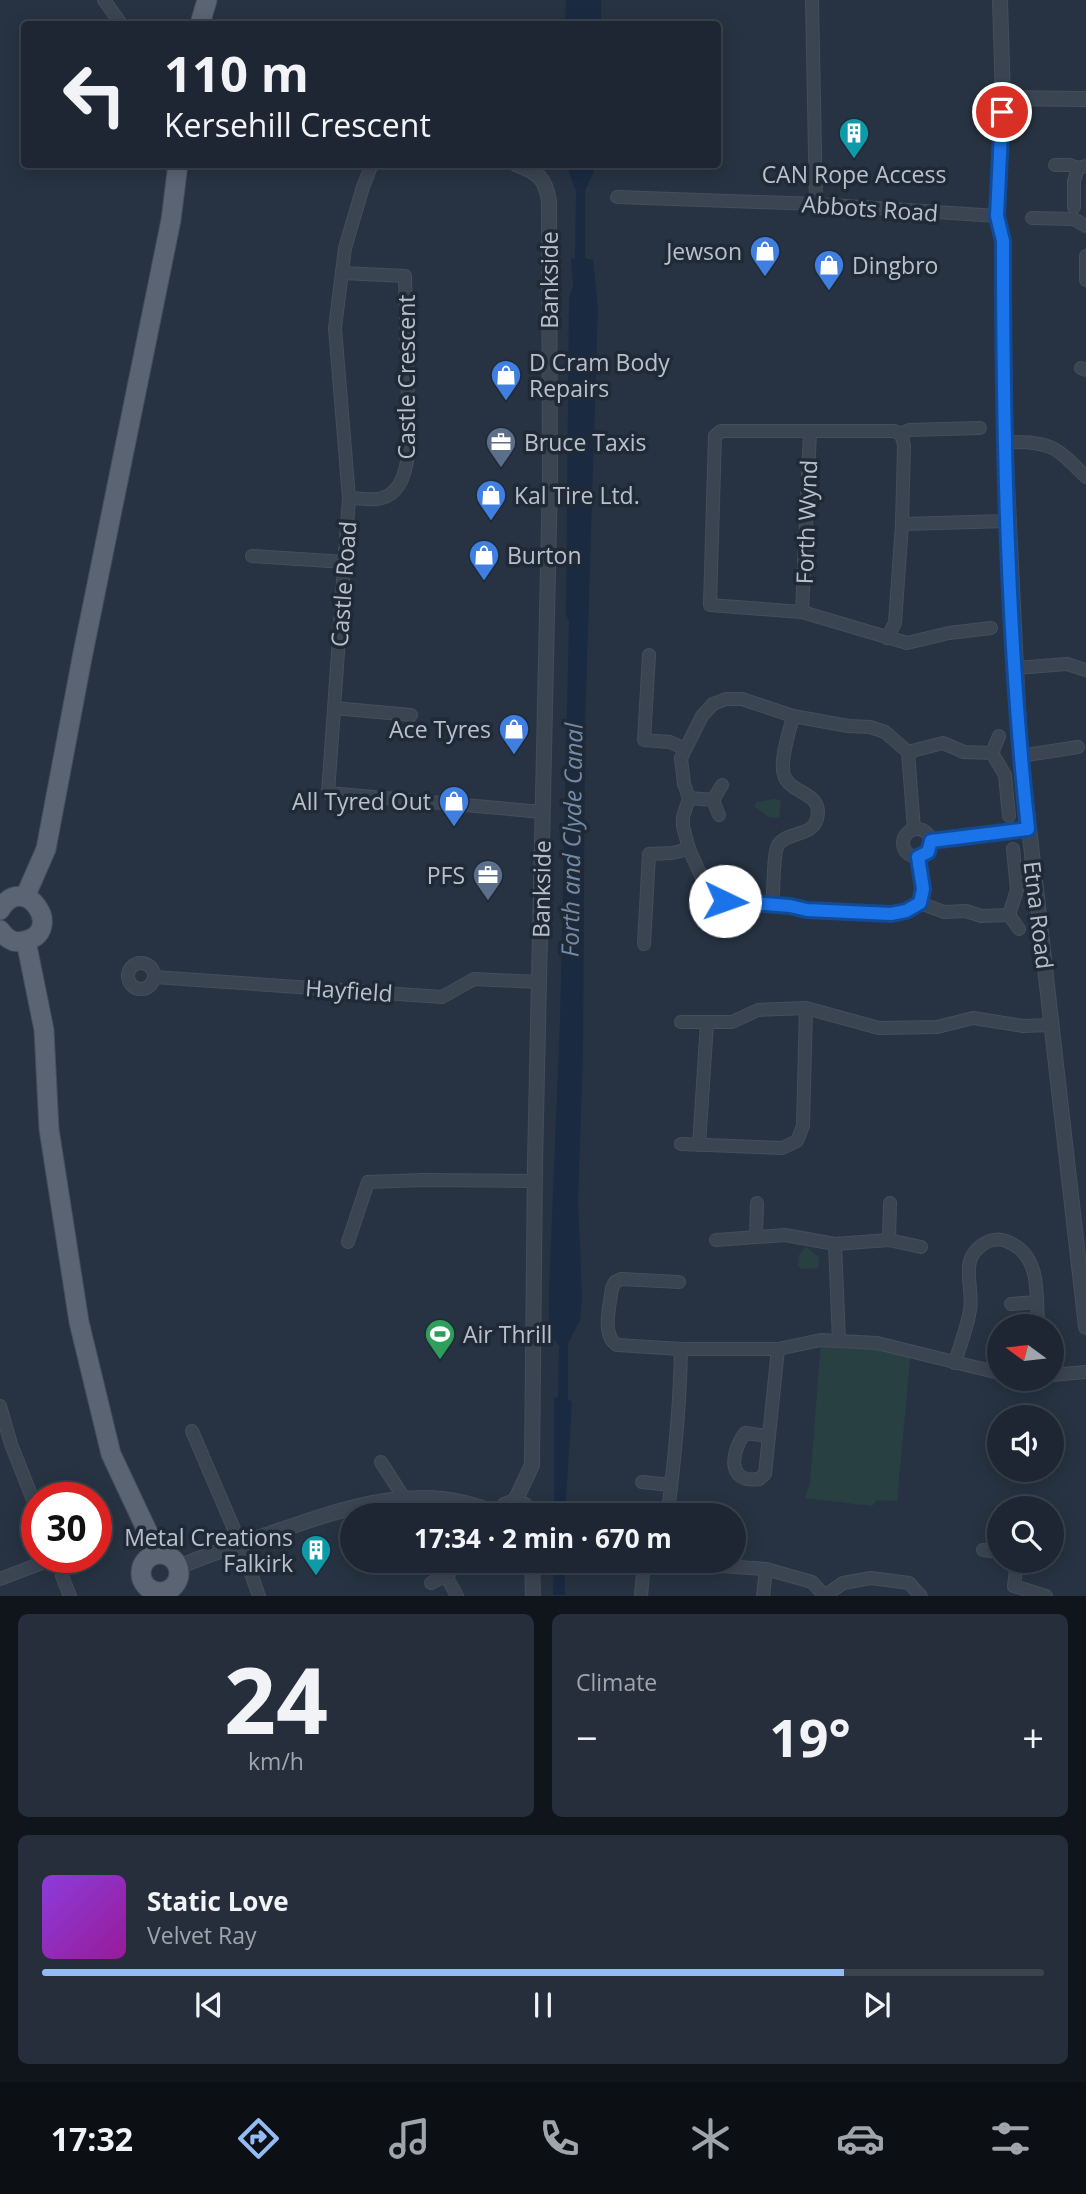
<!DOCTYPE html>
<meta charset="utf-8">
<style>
:root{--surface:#1d2632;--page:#252e3a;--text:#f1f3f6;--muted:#a0a5ac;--line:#3b434d;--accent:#93bbf6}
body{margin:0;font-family:"Open Sans",sans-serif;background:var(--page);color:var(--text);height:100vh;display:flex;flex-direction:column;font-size:26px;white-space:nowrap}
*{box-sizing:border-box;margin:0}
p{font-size:23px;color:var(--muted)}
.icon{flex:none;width:38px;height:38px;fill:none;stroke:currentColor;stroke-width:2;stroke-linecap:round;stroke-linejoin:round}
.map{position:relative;height:1596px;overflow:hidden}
.details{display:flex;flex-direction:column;gap:18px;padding:18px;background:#10151c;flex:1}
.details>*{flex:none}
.hud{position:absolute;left:21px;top:21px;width:700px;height:147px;border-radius:7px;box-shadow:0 4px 18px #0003,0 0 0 2px var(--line);background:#1d2632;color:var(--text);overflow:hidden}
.needle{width:46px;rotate:285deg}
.buttons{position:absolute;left:987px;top:1314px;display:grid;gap:14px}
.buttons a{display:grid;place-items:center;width:77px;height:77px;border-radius:50%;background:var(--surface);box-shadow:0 4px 18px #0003,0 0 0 2px var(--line);font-size:35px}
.speed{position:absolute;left:21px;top:1482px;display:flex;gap:14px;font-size:35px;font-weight:700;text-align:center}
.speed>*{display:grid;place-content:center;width:91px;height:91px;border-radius:50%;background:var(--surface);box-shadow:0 4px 18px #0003,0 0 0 2px var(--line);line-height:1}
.speed .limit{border:10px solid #d22;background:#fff;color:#111}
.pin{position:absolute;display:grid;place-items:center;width:60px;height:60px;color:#fff;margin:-30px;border:4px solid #fff;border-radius:50%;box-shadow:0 2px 7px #0007}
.me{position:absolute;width:77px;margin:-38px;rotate:93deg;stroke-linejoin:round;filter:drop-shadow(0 0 5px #0008)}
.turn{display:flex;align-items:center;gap:24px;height:147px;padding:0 28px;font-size:32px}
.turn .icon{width:91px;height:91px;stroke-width:2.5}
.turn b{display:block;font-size:49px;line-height:60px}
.big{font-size:52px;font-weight:700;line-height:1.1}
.details .widget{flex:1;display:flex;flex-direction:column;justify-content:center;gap:10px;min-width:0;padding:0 24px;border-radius:10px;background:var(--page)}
.details .dial{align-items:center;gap:0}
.dial b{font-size:91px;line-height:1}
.song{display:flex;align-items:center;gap:21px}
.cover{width:84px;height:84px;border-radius:10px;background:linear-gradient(135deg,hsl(270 70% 55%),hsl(300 70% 35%))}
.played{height:7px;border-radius:4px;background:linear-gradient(90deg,var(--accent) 80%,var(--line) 80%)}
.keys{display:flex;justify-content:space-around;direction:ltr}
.heat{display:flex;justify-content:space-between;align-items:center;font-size:38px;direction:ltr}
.details .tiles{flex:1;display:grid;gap:18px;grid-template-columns:1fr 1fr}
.widget:last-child{grid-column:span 2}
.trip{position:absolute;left:340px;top:1503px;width:406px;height:70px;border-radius:35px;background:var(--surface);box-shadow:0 4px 18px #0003,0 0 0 2px var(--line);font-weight:700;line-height:70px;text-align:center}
.menu{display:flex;height:112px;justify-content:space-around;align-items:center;background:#0c0f14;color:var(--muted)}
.menu .icon{width:49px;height:49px}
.menu .on{color:var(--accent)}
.menu b{font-size:32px;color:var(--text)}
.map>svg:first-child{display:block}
</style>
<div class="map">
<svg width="1086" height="1596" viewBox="0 0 1086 1596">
<rect width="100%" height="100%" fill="#273342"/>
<!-- green -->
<g fill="#294043">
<path d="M774 799 781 800 779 818 769 817 755 807 756 802Z"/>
<path d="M806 1247 819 1257 818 1268 802 1269 798 1266 799 1255Z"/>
<path d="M821 1340 911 1350 897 1501 877 1500 872 1506 805 1498 810 1484Z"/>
</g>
<!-- water -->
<g fill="#1a2a40">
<path d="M566 0H601V24H565Z"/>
<path d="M597 164 585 191V258L593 260 598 307 585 726 583 1054 578 1201 582 1296 580 1320 568 1344V1399L572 1402 565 1515 554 1516V1398L558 1397 559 1346C546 1330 549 1310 549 1291L560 1021 569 621 566 614 569 298 573 287 571 259 575 258 576 191 566 165Z"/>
<path d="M554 1561H565V1595H553Z"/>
</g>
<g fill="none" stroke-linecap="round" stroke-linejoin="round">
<!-- minor casing -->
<g stroke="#454e5b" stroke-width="14">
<g id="minor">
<path d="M104 0 121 24"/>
<path d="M812 0 816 204"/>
<path d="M372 164 363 187 345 248 335 328 349 498 328 793 543 812"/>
<path d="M1055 165H1070L1078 168"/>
<path d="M617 197 816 204 997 216"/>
<path d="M1074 207V181L1078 168 1086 166"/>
<path d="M1032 218 1074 219 1086 226"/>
<path d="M1086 256V280"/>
<path d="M342 273 405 276 409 447C407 466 403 496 377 499 368 500 358 498 349 498"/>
<path d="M1081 368 1086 370"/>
<path d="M901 434 909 430 980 428"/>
<path d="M1005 442C1052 442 1054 445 1086 477"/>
<path d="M902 524 904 445 901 434 894 431H721L715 436 710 605 802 612 907 643 949 633 991 628"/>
<path d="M252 556 345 562"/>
<path d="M802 612 810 432"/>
<path d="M887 638 895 623 902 524 1008 521"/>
<path d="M649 655 644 740 670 742 685 749"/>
<path d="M1015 668 1067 664 1086 670"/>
<path d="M334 708 411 715"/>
<path d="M908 752 943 743 964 752 992 753 1005 775 1009 816"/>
<path d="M992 753 999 736"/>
<path d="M1020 756 1078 747"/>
<path d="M689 798 713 800 722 785"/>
<path d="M713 800 719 815"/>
<circle cx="917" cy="843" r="14"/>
<path d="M914 829 908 752 885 732 870 727 848 726 793 716 742 699H726L713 704 702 716 681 758 684 784 689 798 683 817V826L689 849 707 889 714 897 725 902 791 906 807 910 891 914 906 911 920 903 923 889 918 857"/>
<path d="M931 841 1028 829"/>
<path d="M920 903 944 912 966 911 981 916 1009 915 1017 890 1013 849"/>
<path d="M772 904C774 891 773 853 778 845 787 831 812 837 817 819 824 791 790 795 784 775 779 761 790 730 793 716"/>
<path d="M1009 915 1019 929"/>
<path d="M644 944 649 854 672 853 689 849"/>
<circle cx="141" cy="976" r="13"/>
<path d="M154 977 442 997 474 979 539 982"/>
<path d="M681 1022H732L758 1010 806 1008 879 1028 937 1027 973 1018 1023 1026 1052 1025"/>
<path d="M681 1144 782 1148 797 1141 803 1126 806 1008"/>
<path d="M699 1145 707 1023"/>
<path d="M756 1237 757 1203"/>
<path d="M716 1240 785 1235 835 1244 889 1240 921 1247"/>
<path d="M889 1240 890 1203"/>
<path d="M348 1242 368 1182 423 1180 535 1181"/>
<path d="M835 1244 839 1341"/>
<path d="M1011 1304 1037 1302"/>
<path d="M681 1349H778L821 1340 877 1343 999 1373"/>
<path d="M955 1363C960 1345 967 1328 970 1310 973 1294 966 1276 970 1261 973 1251 983 1242 993 1240 1001 1238 1008 1241 1014 1245 1041 1260 1036 1297 1038 1324"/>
<path d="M1052 1375 1086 1372"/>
<path d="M0 1406 11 1444 37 1510"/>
<path d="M192 1431 240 1543 259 1596"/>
<path d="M768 1436 745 1433C731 1451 726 1484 759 1479L765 1474 778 1349"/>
<path d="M381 1462 404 1498"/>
<path d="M642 1482 671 1485"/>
<path d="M452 1501 454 1516"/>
<path d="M668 1511C675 1457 680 1403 681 1349L617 1345C601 1335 610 1305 612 1288L615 1282 621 1279 679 1282"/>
<path d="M983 1550 999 1552"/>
<path d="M650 1561 766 1569 812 1582 825 1596"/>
<path d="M1017 1561 1014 1586 1046 1596"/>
<path d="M62 1576 70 1596"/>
<path d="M0 1579 55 1558"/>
<path d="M431 1583 449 1574 455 1561"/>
<path d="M450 1583 457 1596"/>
<path d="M641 1596 644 1561"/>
<path d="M763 1596 766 1569"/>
<path d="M825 1596 843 1583 871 1578 909 1583 921 1596"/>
</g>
</g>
<!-- tertiary casing -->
<g stroke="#454e5b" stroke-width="16">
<g id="tertiary">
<path d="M1000 0 1003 98 997 216 1003 241 1005 442 1020 749 1086 1327"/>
<path d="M1003 98 1086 99"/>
<path d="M515 1501 532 1465 535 1164 550 477 549 201C545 177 538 173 516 164"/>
<path d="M499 1516 504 1505 515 1501 525 1505 531 1516"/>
<path d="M532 1561 533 1596"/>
<path d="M178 1567C208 1555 238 1544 269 1534 342 1509 424 1478 498 1515"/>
</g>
</g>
<!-- primary casing -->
<g stroke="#454e5b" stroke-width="21">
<g id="primary">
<path d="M200 24 207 0"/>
<path d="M25 897 46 849 82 658 171 220 178 164"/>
<path d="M0 910C24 869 67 932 24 941 13 944 6 938 0 930"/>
<path d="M26 941 44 1030 49 1129 79 1322 111 1454 158 1554"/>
<circle cx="160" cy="1573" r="19"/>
</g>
</g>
<!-- minor -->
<use href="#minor" stroke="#3b4552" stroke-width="12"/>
<!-- tertiary -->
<use href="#tertiary" stroke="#3b4552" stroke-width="14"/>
<!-- primary -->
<use href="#primary" stroke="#5a6472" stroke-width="19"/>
</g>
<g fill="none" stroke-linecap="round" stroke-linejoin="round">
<!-- route casing -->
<g stroke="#114b97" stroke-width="18">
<path id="route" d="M725 901 790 906 807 910 891 914 906 911 920 903 923 889 918 857 928 852 931 841 1028 829C1007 634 1003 437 1003 241L997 216 1002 112"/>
</g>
<!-- route -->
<use href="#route" stroke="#1a73e8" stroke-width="12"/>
</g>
<!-- icons -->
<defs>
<g id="building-pin" transform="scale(1.575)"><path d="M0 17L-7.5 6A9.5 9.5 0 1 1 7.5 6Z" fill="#0f9aa8" stroke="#202a37"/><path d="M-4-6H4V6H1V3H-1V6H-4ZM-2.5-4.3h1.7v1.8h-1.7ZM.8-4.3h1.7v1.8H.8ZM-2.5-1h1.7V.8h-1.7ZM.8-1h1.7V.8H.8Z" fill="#fff"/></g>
<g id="shop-pin" transform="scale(1.575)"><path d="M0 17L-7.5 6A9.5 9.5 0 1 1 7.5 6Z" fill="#3f7fe0" stroke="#202a37"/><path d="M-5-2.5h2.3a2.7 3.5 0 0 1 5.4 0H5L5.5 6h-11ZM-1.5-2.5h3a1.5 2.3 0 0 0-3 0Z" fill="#fff"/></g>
<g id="office-pin" transform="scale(1.575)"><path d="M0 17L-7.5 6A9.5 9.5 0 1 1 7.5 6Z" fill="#5c6f8a" stroke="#202a37"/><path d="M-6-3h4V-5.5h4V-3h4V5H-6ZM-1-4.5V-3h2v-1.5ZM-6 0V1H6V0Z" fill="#fff"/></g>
<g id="stadium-pin" transform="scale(1.575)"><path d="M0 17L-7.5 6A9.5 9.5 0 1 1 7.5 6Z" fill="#2e9e5b" stroke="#202a37"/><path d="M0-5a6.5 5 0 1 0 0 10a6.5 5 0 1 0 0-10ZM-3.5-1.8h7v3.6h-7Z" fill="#fff"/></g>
</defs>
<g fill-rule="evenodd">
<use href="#building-pin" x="854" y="133"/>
<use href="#shop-pin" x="765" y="251"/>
<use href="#shop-pin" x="829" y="265"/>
<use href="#shop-pin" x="506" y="375"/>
<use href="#office-pin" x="501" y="442"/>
<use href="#shop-pin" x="491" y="495"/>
<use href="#shop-pin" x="484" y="555"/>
<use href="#shop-pin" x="514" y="729"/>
<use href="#shop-pin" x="454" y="801"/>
<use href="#office-pin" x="488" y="875"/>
<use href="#stadium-pin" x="440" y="1334"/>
<use href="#building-pin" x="316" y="1550"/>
</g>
<g text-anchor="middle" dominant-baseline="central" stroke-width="7" stroke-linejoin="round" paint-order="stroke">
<!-- poi labels -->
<g font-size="23" fill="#b9c0cc" stroke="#202a37" text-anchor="start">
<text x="854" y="174" text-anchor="middle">CAN Rope Access</text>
<text x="742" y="251" text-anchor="end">Jewson</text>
<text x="852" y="265">Dingbro</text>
<text x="529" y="362">D Cram Body<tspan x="529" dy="26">Repairs</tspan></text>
<text x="524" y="442">Bruce Taxis</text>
<text x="514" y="495">Kal Tire Ltd.</text>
<text x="507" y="555">Burton</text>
<text x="491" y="729" text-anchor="end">Ace Tyres</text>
<text x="431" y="801" text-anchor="end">All Tyred Out</text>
<text x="465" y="875" text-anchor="end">PFS</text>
<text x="463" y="1334">Air Thrill</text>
<text x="293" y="1537" text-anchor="end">Metal Creations<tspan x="293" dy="26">Falkirk</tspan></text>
</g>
<!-- street labels -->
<g font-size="23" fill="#b9c0cc" stroke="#202a37">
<text transform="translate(870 208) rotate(4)">Abbots Road</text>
<text transform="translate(549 280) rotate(-90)">Bankside</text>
<text transform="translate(406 377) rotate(-90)">Castle Crescent</text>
<text transform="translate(806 522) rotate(-88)">Forth Wynd</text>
<text transform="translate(343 584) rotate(-86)">Castle Road</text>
<text transform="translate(541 889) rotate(-89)">Bankside</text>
<text transform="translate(1039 915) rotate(83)">Etna Road</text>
<text transform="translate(349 990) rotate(4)">Hayfield</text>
</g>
<!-- water labels -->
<g font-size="24" font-style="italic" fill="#738baa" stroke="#202a37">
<text transform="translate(571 840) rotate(-89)">Forth and Clyde Canal</text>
</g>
</g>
</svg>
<div class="buttons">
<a><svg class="needle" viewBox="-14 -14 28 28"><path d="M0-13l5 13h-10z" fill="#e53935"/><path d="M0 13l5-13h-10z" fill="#a0a5ac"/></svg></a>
<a><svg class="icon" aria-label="sound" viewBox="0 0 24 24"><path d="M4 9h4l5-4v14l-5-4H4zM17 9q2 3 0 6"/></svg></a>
<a><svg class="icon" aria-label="search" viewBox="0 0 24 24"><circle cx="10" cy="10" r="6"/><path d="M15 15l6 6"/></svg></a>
</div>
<div class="speed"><div class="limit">30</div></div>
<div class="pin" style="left:1002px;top:112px;background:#d93025"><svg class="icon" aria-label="arrive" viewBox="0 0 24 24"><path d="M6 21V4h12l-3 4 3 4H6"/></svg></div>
<svg class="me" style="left:725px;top:901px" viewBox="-20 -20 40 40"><circle r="19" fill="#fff"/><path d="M0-13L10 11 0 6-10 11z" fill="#1a73e8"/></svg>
<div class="trip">17:34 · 2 min · 670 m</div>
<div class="hud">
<div class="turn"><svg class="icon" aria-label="left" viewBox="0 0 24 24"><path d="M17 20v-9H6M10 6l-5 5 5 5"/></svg><div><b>110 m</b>Kersehill Crescent</div></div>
</div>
</div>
<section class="details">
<div class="tiles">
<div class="widget dial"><b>24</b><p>km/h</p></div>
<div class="widget"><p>Climate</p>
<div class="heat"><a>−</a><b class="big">19°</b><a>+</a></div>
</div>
<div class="widget">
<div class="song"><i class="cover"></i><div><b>Static Love</b><p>Velvet Ray</p></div></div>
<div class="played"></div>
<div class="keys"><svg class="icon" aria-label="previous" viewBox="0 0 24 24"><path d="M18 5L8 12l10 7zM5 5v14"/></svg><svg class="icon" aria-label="pause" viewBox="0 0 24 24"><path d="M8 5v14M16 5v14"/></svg><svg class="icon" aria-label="next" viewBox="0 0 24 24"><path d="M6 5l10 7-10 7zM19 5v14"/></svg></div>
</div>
</div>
</section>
<nav class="menu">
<b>17:32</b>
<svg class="icon on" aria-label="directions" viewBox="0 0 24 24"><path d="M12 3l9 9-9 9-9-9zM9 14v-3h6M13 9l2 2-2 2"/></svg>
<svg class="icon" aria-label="music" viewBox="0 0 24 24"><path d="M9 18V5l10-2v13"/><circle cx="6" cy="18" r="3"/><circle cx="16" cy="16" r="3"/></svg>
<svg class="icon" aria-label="phone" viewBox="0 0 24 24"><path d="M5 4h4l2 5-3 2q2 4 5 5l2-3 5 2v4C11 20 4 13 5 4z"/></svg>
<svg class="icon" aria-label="climate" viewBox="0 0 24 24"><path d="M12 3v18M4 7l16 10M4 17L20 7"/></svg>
<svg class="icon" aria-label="car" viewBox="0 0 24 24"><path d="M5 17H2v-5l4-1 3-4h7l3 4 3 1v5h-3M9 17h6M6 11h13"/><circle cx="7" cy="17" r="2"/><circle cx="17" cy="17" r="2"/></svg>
<svg class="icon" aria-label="filters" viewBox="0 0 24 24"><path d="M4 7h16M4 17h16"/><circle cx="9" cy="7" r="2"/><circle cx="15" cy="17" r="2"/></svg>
</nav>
